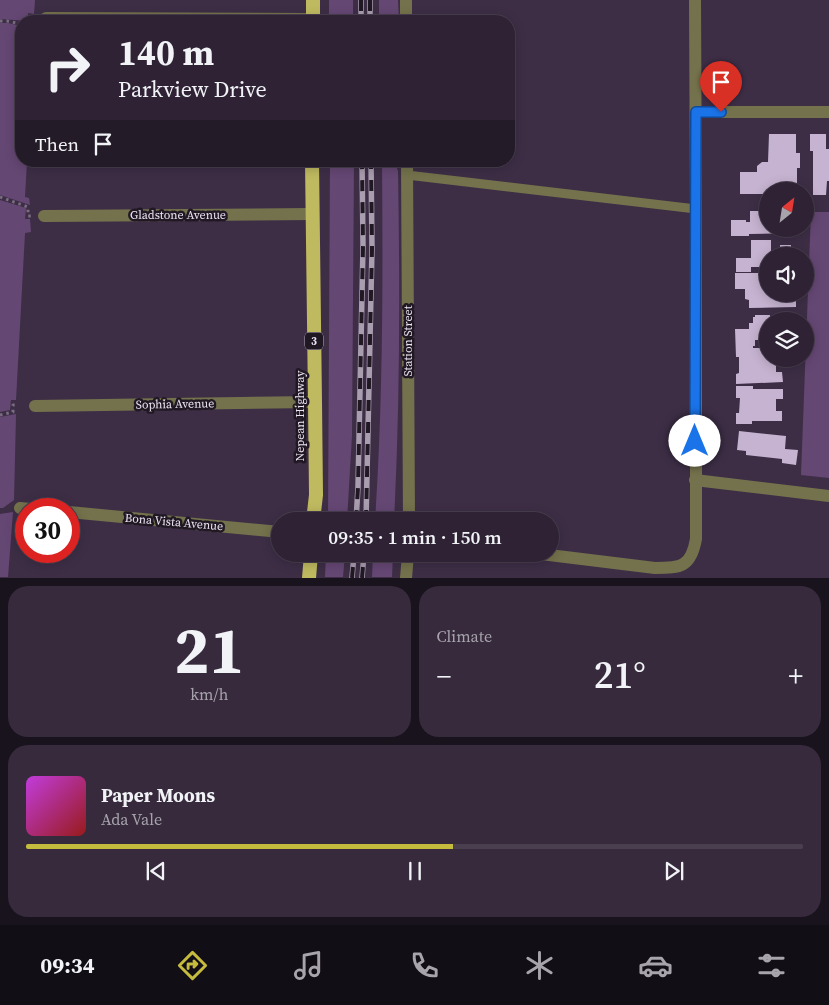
<!DOCTYPE html>
<meta charset="utf-8">
<style>
:root{--surface:#2e2234;--page:#362a3c;--text:#f1f3f6;--muted:#a7a4ac;--line:#493f4f;--accent:#c5bc3d}
body{margin:0;font-family:"Source Serif 4",serif;background:var(--page);color:var(--text);height:100vh;display:flex;flex-direction:column;font-size:19px;white-space:nowrap}
*{box-sizing:border-box;margin:0}
p{font-size:16px;color:var(--muted)}
.icon{flex:none;width:28px;height:28px;fill:none;stroke:currentColor;stroke-width:2;stroke-linecap:round;stroke-linejoin:round}
.map{position:relative;height:578px;overflow:hidden}
.details{display:flex;flex-direction:column;gap:8px;padding:8px;background:#19131d;flex:1}
.details>*{flex:none}
.hud{position:absolute;left:15px;top:15px;width:500px;height:152px;border-radius:20px;box-shadow:0 2px 12px #0003,0 0 0 1px var(--line);background:#2e2234;color:var(--text);overflow:hidden}
.needle{width:32px;rotate:30deg}
.controls{position:absolute;left:759px;top:182px;display:grid;gap:10px}
.controls a{display:grid;place-items:center;width:55px;height:55px;border-radius:50%;background:var(--surface);box-shadow:0 2px 12px #0003,0 0 0 1px var(--line);font-size:25px}
.speed{position:absolute;left:15px;top:498px;display:flex;gap:10px;font-size:25px;font-weight:700;text-align:center}
.speed>*{display:grid;place-content:center;width:65px;height:65px;border-radius:50%;background:var(--surface);box-shadow:0 2px 12px #0003,0 0 0 1px var(--line);line-height:1}
.speed .limit{border:8px solid #d22;background:#fff;color:#111}
.pin{position:absolute;display:grid;place-items:center;width:42px;height:42px;color:#fff;margin:-51px -21px;border-radius:50% 50% 50% 0;rotate:-45deg;box-shadow:0 0 5px #0007}
.pin .icon{rotate:45deg}
.me{position:absolute;width:55px;margin:-28px;rotate:0deg;stroke-linejoin:round;filter:drop-shadow(0 0 4px #0008)}
.turn{display:flex;align-items:center;gap:18px;height:105px;padding:0 20px;font-size:22px}
.turn .icon{width:65px;height:65px;stroke-width:2.5}
.turn b{display:block;font-size:35px;line-height:42px}
.then{display:flex;align-items:center;height:48px;padding:0 20px;background:#0003;gap:10px;font-size:19px}
.big{font-size:38px;font-weight:600;line-height:1.1}
.details .widget{flex:1;display:flex;flex-direction:column;justify-content:center;gap:8px;min-width:0;padding:0 18px;border-radius:20px;background:var(--page)}
.details .dial{align-items:center;gap:0}
.dial b{font-size:65px;line-height:1}
.song{display:flex;align-items:center;gap:15px}
.cover{width:60px;height:60px;border-radius:8px;background:linear-gradient(135deg,hsl(290 70% 55%),hsl(0 70% 35%))}
.played{height:5px;border-radius:2px;background:linear-gradient(90deg,var(--accent) 55%,var(--line) 55%)}
.keys{display:flex;justify-content:space-around;direction:ltr}
.heat{display:flex;justify-content:space-between;align-items:center;font-size:28px;direction:ltr}
.details .tiles{flex:1;display:grid;gap:8px;grid-template-columns:1fr 1fr}
.widget:last-child{grid-column:span 2}
.trip{position:absolute;left:271px;top:512px;width:288px;height:50px;border-radius:25px;background:var(--surface);box-shadow:0 2px 12px #0003,0 0 0 1px var(--line);font-weight:600;line-height:50px;text-align:center}
.tabs{display:flex;height:80px;justify-content:space-around;align-items:center;background:#120e15;color:var(--muted)}
.tabs .icon{width:35px;height:35px}
.tabs .current{color:var(--accent)}
.tabs b{font-size:22px;color:var(--text)}
.map>svg:first-child{display:block}
</style>
<div class="map">
<svg width="829" height="578" viewBox="0 0 829 578">
<rect width="100%" height="100%" fill="#3d2e46"/>
<!-- green -->
<g fill="#654774">
<path d="M0 0H35L34 14 28 13V21L0 19Z"/>
<rect x="329" y="0" width="24" height="21"/>
<path d="M379 0H398L399 21H379Z"/>
<path d="M0 23H8L21 26V161H27L25 197 29 198 30 205 0 195Z"/>
<path d="M330 161H354L352 435 347 521H328Z"/>
<path d="M382 161H394L398 171C400 288 400 404 394 521H375C383 401 383 281 382 161Z"/>
<path d="M0 200 26 208 25 219H30L31 232 25 233 16 400H11L10 410 0 412Z"/>
<path d="M811 212H829V478L801 475Z"/>
<path d="M16 414 14 500 3 508H0V417Z"/>
<path d="M13 512 8 577H0V514Z"/>
<path d="M326 554H345L343 577H325Z"/>
<path d="M373 554H393L392 577H372Z"/>
</g>
<!-- building -->
<g fill="#c6b3d1">
<path d="M769 134H796V153H800V168H797V191H768V194H740V172H757V166L762 162H768Z"/>
<path d="M810 134H826V149H829V181H827L826 195H813V151H810Z"/>
<path d="M750 211H768V229H803V233L749 234V236H731V220H746V222H750Z"/>
<path d="M751 240H771V256H768V267H751V272H736V258H751Z"/>
<rect x="780" y="245" width="11" height="11"/>
<path d="M735 273H764V280H768V294H796V307L749 308V300L745 299V289H735Z"/>
<path d="M755 315H770V318H776L779 315 783 319H798V321H768V340H755V346H753V348H768V359H776V372H782L783 382 736 384V374L739 373V357H736L735 329H749V323H753V317H755Z"/>
<path d="M736 386H753V389H783V399H776V411H782V421H752V424H736V413H739L740 398H736Z"/>
<path d="M739 431 786 436 785 449 798 450 796 465 782 463V459L746 455V451L737 450Z"/>
</g>
<g fill="none" stroke-linecap="round" stroke-linejoin="round">
<!-- path -->
<g stroke="#7a6d82" stroke-width="3" stroke-dasharray="2.5 4" stroke-linecap="butt">
<path d="M0 21H7L21 24"/>
<path d="M0 197 28 207V216H32"/>
<path d="M0 415 13 412V405H18"/>
</g>
<!-- service -->
<path stroke="#74724c" stroke-width="9" d="M407 175 696 209"/>
<!-- minor -->
<g stroke="#74724c" stroke-width="12">
<path d="M46 18 313 19"/>
<path d="M696 112H829"/>
<path d="M44 216 312 214"/>
<path d="M35 406 315 402"/>
<path d="M695 480 829 496"/>
<path d="M20 508 31 509"/>
<path d="M69 512 280 532"/>
<path d="M541 554 655 568C681 568 691 567 696 539V209L695 0"/>
</g>
<!-- tertiary -->
<g stroke="#74724c" stroke-width="12">
<path d="M406 0V21"/>
<path d="M407 161 409 521"/>
<path d="M406 578 408 554"/>
</g>
<!-- trunk -->
<g stroke="#bfb960" stroke-width="14">
<path d="M313 21V0"/>
<path d="M312 161 315 402 316 495 313 521"/>
<path d="M309 578 311 554"/>
</g>
<!-- rail casing -->
<g stroke="#a99db0" stroke-width="5.5">
<g id="rail">
<path d="M361 0V21"/>
<path d="M370 0V21"/>
<path d="M356 521 358 487 363 246 362 161"/>
<path d="M366 521 372 249 371 161"/>
<path d="M352 578 354 554"/>
<path d="M362 578 364 554"/>
</g>
</g>
<!-- rail -->
<use href="#rail" stroke="#201924" stroke-width="4" stroke-dasharray="11" stroke-linecap="butt"/>
</g>
<g fill="none" stroke-linecap="round" stroke-linejoin="round">
<!-- route casing -->
<g stroke="#114b97" stroke-width="12">
<path id="route" d="M695 441 696 112H721"/>
</g>
<!-- route -->
<use href="#route" stroke="#1a73e8" stroke-width="9"/>
</g>
<g text-anchor="middle" dominant-baseline="central" stroke-width="5" stroke-linejoin="round" paint-order="stroke">
<!-- shield labels -->
<rect fill="#201924" stroke="#b0a7b5" stroke-width="1" x="305" y="332.5" width="18" height="17" rx="4"/>
<g font-size="11" font-weight="bold" fill="#eee4f3">
<text x="314" y="341">3</text>
</g>
<!-- street labels -->
<g font-size="12" fill="#eee4f3" stroke="#201924">
<text x="178" y="215">Gladstone Avenue</text>
<text transform="translate(408 341) rotate(-90)">Station Street</text>
<text transform="translate(175 404) rotate(-1)">Sophia Avenue</text>
<text transform="translate(300 416) rotate(-90)">Nepean Highway</text>
<text transform="translate(174 522) rotate(5)">Bona Vista Avenue</text>
</g>
</g>
</svg>
<div class="controls">
<a><svg class="needle" viewBox="-14 -14 28 28"><path d="M0-13l5 13h-10z" fill="#e53935"/><path d="M0 13l5-13h-10z" fill="#a7a4ac"/></svg></a>
<a><svg class="icon" aria-label="sound" viewBox="0 0 24 24"><path d="M4 9h4l5-4v14l-5-4H4zM17 9q2 3 0 6"/></svg></a>
<a><svg class="icon" aria-label="layers" viewBox="0 0 24 24"><path d="M12 4l9 5-9 5-9-5zM3 14l9 5 9-5"/></svg></a>
</div>
<div class="speed"><div class="limit">30</div></div>
<div class="pin" style="left:721px;top:112px;background:#d93025"><svg class="icon" aria-label="arrive" viewBox="0 0 24 24"><path d="M6 21V4h12l-3 4 3 4H6"/></svg></div>
<svg class="me" style="left:695px;top:441px" viewBox="-20 -20 40 40"><circle r="19" fill="#fff"/><path d="M0-13L10 11 0 6-10 11z" fill="#1a73e8"/></svg>
<div class="trip">09:35 · 1 min · 150 m</div>
<div class="hud">
<div class="turn"><svg class="icon" aria-label="right" viewBox="0 0 24 24"><path d="M7 20v-9h11M14 6l5 5-5 5"/></svg><div><b>140 m</b>Parkview Drive</div></div>
<div class="then">Then<svg class="icon" aria-label="arrive" viewBox="0 0 24 24"><path d="M6 21V4h12l-3 4 3 4H6"/></svg></div>
</div>
</div>
<section class="details">
<div class="tiles">
<div class="widget dial"><b>21</b><p>km/h</p></div>
<div class="widget"><p>Climate</p>
<div class="heat"><a>−</a><b class="big">21°</b><a>+</a></div>
</div>
<div class="widget">
<div class="song"><i class="cover"></i><div><b>Paper Moons</b><p>Ada Vale</p></div></div>
<div class="played"></div>
<div class="keys"><svg class="icon" aria-label="previous" viewBox="0 0 24 24"><path d="M18 5L8 12l10 7zM5 5v14"/></svg><svg class="icon" aria-label="pause" viewBox="0 0 24 24"><path d="M8 5v14M16 5v14"/></svg><svg class="icon" aria-label="next" viewBox="0 0 24 24"><path d="M6 5l10 7-10 7zM19 5v14"/></svg></div>
</div>
</div>
</section>
<nav class="tabs">
<b>09:34</b>
<svg class="icon current" aria-label="directions" viewBox="0 0 24 24"><path d="M12 3l9 9-9 9-9-9zM9 14v-3h6M13 9l2 2-2 2"/></svg>
<svg class="icon" aria-label="music" viewBox="0 0 24 24"><path d="M9 18V5l10-2v13"/><circle cx="6" cy="18" r="3"/><circle cx="16" cy="16" r="3"/></svg>
<svg class="icon" aria-label="phone" viewBox="0 0 24 24"><path d="M5 4h4l2 5-3 2q2 4 5 5l2-3 5 2v4C11 20 4 13 5 4z"/></svg>
<svg class="icon" aria-label="climate" viewBox="0 0 24 24"><path d="M12 3v18M4 7l16 10M4 17L20 7"/></svg>
<svg class="icon" aria-label="car" viewBox="0 0 24 24"><path d="M5 17H2v-5l4-1 3-4h7l3 4 3 1v5h-3M9 17h6M6 11h13"/><circle cx="7" cy="17" r="2"/><circle cx="17" cy="17" r="2"/></svg>
<svg class="icon" aria-label="filters" viewBox="0 0 24 24"><path d="M4 7h16M4 17h16"/><circle cx="9" cy="7" r="2"/><circle cx="15" cy="17" r="2"/></svg>
</nav>
